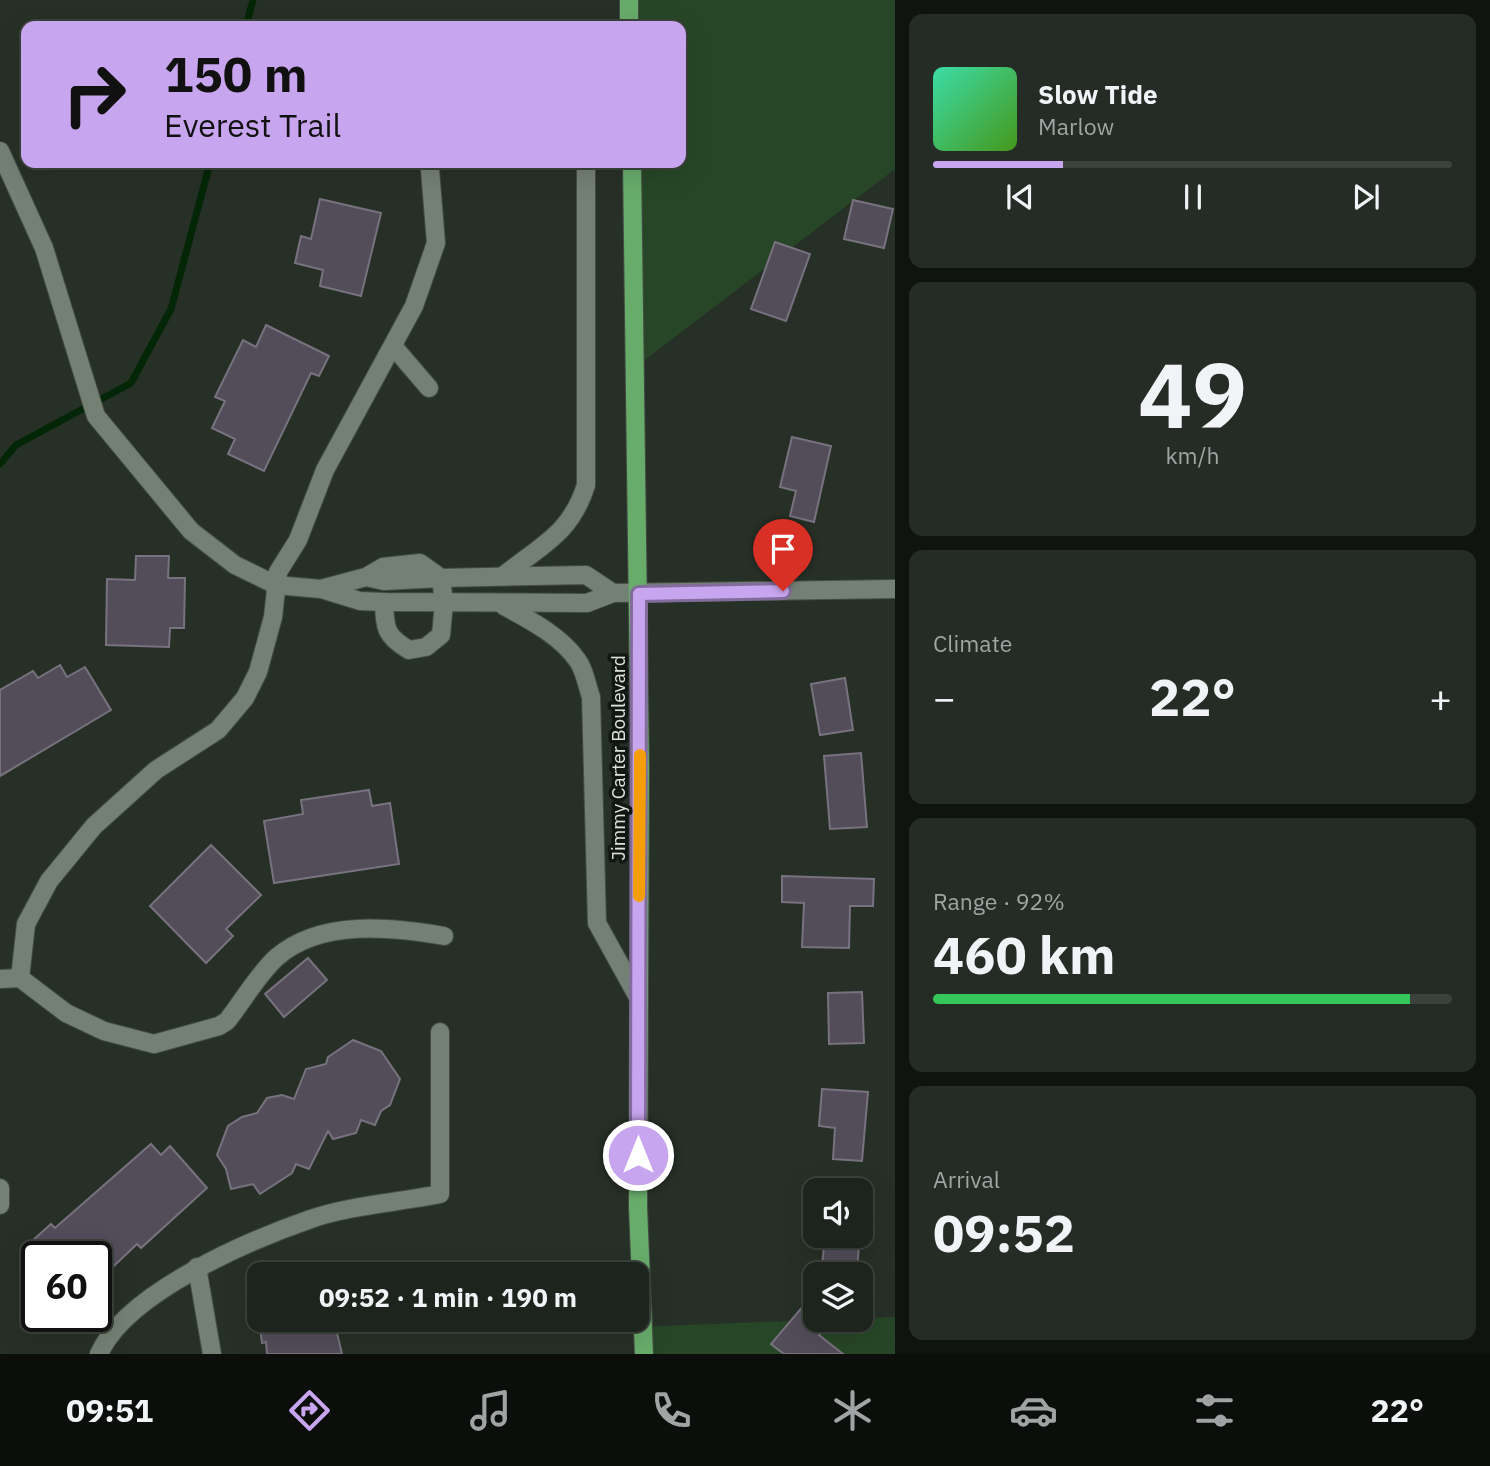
<!DOCTYPE html>
<meta charset="utf-8">
<style>
:root{--surface:#1d241d;--page:#252c26;--text:#f1f3f6;--muted:#a0a4a4;--line:#3b413b;--accent:#c8a6ef}
body{margin:0;font-family:"IBM Plex Sans",sans-serif;background:var(--page);color:var(--text);height:100vh;display:flex;flex-direction:column;font-size:26px;white-space:nowrap}
*{box-sizing:border-box;margin:0}
p{font-size:23px;color:var(--muted)}
.icon{flex:none;width:38px;height:38px;fill:none;stroke:currentColor;stroke-width:2;stroke-linecap:round;stroke-linejoin:round}
.map{position:relative;flex:1;overflow:hidden}
.drawer{display:flex;flex-direction:column;gap:14px;padding:14px;background:#101410;width:595px}
.drawer>*{flex:none}
.guide{position:absolute;left:21px;top:21px;width:665px;height:147px;border-radius:14px;box-shadow:0 7px 28px #0002,0 0 0 2px var(--line);background:#c8a6ef;color:#111;overflow:hidden}
.controls{position:absolute;left:803px;top:1178px;display:grid;gap:14px}
.controls a{display:grid;place-items:center;width:70px;height:70px;border-radius:14px;background:var(--surface);box-shadow:0 7px 28px #0002,0 0 0 2px var(--line);font-size:35px}
.speed{position:absolute;left:21px;top:1241px;display:flex;gap:14px;font-size:35px;font-weight:700;text-align:center}
.speed>*{display:grid;place-content:center;width:91px;height:91px;border-radius:50%;background:var(--surface);box-shadow:0 7px 28px #0002,0 0 0 2px var(--line);line-height:1}
.speed .limit{border:4px solid #111;border-radius:10px;background:#fff;color:#111}
.pin{position:absolute;display:grid;place-items:center;width:60px;height:60px;color:#fff;margin:-72px -30px;border-radius:50% 50% 50% 0;rotate:-45deg;box-shadow:0 0 7px #0007}
.pin .icon{rotate:45deg}
.me{position:absolute;width:77px;margin:-38px;rotate:0deg;stroke-linejoin:round;filter:drop-shadow(0 0 5px #0008)}
.turn{display:flex;align-items:center;gap:24px;height:147px;padding:0 28px;font-size:32px}
.turn .icon{width:91px;height:91px;stroke-width:2.5}
.turn b{display:block;font-size:49px;line-height:60px}
.big{font-size:52px;font-weight:700;line-height:1.1}
.drawer .tile{flex:1;display:flex;flex-direction:column;justify-content:center;gap:10px;min-width:0;padding:0 24px;border-radius:14px;background:var(--page)}
.drawer .dial{align-items:center;gap:0}
.dial b{font-size:91px;line-height:1}
.song{display:flex;align-items:center;gap:21px}
.cover{width:84px;height:84px;border-radius:10px;background:linear-gradient(135deg,hsl(160 70% 55%),hsl(100 70% 35%))}
.played{height:7px;border-radius:4px;background:linear-gradient(90deg,var(--accent) 25%,var(--line) 25%)}
.keys{display:flex;justify-content:space-around;direction:ltr}
.heat{display:flex;justify-content:space-between;align-items:center;font-size:38px;direction:ltr}
.charge{height:10px;border-radius:5px;background:linear-gradient(90deg,#34c759 92%,var(--line) 0)}
.trip{position:absolute;left:247px;top:1262px;width:402px;height:70px;border-radius:14px;background:var(--surface);box-shadow:0 7px 28px #0002,0 0 0 2px var(--line);font-weight:700;line-height:70px;text-align:center}
.tab-bar{display:flex;height:112px;justify-content:space-around;align-items:center;background:#0c0e0c;color:var(--muted)}
.tab-bar .icon{width:49px;height:49px}
.tab-bar .selected{color:var(--accent)}
.tab-bar b{font-size:32px;color:var(--text)}
main{display:flex;flex:1;min-height:0}
.map>svg:first-child{display:block}
</style>
<main>
<div class="map">
<svg width="895" height="1354" viewBox="0 0 895 1354">
<rect width="100%" height="100%" fill="#273027"/>
<!-- green -->
<g fill="#274627">
<path d="M629 0H895V169L625 375 628 163H681V26H629Z"/>
<path d="M895 1317V1354H635L633 1327Z"/>
</g>
<g fill="none" stroke-linecap="round" stroke-linejoin="round">
<!-- stream -->
<g stroke="#032706" stroke-width="7">
<path d="M246 26 253 0"/>
<path d="M0 464 16 445 131 383 171 309 210 163"/>
</g>
</g>
<!-- building -->
<g fill="#524d59" stroke="#78727f" stroke-width="2">
<path d="M320 199 381 213 361 296 320 286 323 270 295 263 301 236 311 239Z"/>
<path d="M853 200 893 209 884 248 844 239Z"/>
<path d="M775 242 810 254 786 321 751 309Z"/>
<path d="M266 325 329 356 319 376 311 373 264 471 228 454 235 439 212 428 225 401 215 397 243 340 256 347Z"/>
<path d="M792 437 831 446 814 522 790 516 796 491 780 487Z"/>
<path d="M136 556H169L168 578H185L184 628H170L169 647 106 645 107 579 135 580Z"/>
<path d="M60 665 67 677 85 667 111 710 0 776V690L33 671 38 678Z"/>
<path d="M845 678 853 730 820 735 811 684Z"/>
<path d="M861 753 867 827 830 829 824 756Z"/>
<path d="M369 790 372 806 390 803 399 864 274 883 264 821 303 814 301 800Z"/>
<path d="M211 845 261 895 226 929 233 936 206 963 150 906Z"/>
<path d="M782 876 874 879 873 906H850L849 948 802 947 804 903 782 902Z"/>
<path d="M308 958 327 980 284 1017 265 994Z"/>
<path d="M862 992 864 1043 829 1044 828 993Z"/>
<path d="M353 1040 381 1051 400 1079 390 1105 381 1111 375 1125 361 1120 356 1133 333 1139 328 1131 309 1169 296 1164 292 1173 260 1194 253 1184 231 1189 226 1169 217 1155 228 1126 242 1117 257 1113 267 1098 282 1095 294 1099 306 1069 326 1064 328 1057Z"/>
<path d="M822 1089 868 1092 862 1161 833 1159 835 1128 819 1126Z"/>
<path d="M151 1144 161 1155 170 1146 207 1188 141 1248 137 1244 96 1283V1256H37V1284L22 1268 31 1260 21 1251 51 1224 55 1228Z"/>
<path d="M825 1236H860L857 1268 822 1266Z"/>
<path d="M259 1299V1320H334L342 1354H267L266 1342 262 1343 256 1300Z"/>
<path d="M809 1299 816 1304V1320H832L819 1335 843 1354H784L771 1344Z"/>
</g>
<g fill="none" stroke-linecap="round" stroke-linejoin="round">
<!-- minor casing -->
<g stroke="#454d45" stroke-width="20">
<g id="minor">
<path d="M0 151 44 248 96 416 191 531 235 565 276 585 321 589 360 601 384 602 587 603 613 593 895 589"/>
<path d="M393 346 429 388"/>
<path d="M503 576C540 546 571 534 586 485V163"/>
<path d="M366 577 384 581 441 578 444 603 441 635 426 647 409 650C385 636 385 628 384 602"/>
<path d="M321 589 366 577 383 567 420 563 441 578 586 575 613 593"/>
<path d="M504 606C530 620 561 636 578 661 585 671 587 686 591 697L597 923 639 999"/>
<path d="M20 978 26 924 49 881 94 826 156 770 218 730 245 698 258 672 273 617 278 572 298 540 325 470 414 306 436 243 430 170"/>
<path d="M0 979 20 978 66 1013 104 1031 154 1044 219 1026 227 1021C243 1001 258 974 277 957 321 919 392 927 444 936"/>
<path d="M0 1188V1205"/>
<path d="M197 1267 212 1354"/>
<path d="M99 1354C126 1293 248 1241 308 1220 346 1206 400 1202 440 1194V1032"/>
</g>
</g>
<!-- major casing -->
<g stroke="#454d45" stroke-width="20">
<g id="major">
<path d="M629 0V26"/>
<path d="M632 163 640 768 638 1207 644 1354"/>
</g>
</g>
<!-- minor -->
<use href="#minor" stroke="#758075" stroke-width="18"/>
<!-- major -->
<use href="#major" stroke="#68ac6b" stroke-width="18"/>
</g>
<g fill="none" stroke-linecap="round" stroke-linejoin="round">
<!-- route casing -->
<g stroke="#826c9b" stroke-width="18">
<path id="route" d="M638 1155 639 594 783 591"/>
</g>
<!-- route -->
<use href="#route" stroke="#c8a6ef" stroke-width="12"/>
<!-- slow -->
<path stroke="#f59e0b" stroke-width="12" d="M639 896 640 755"/>
</g>
<g text-anchor="middle" dominant-baseline="central" stroke-width="7" stroke-linejoin="round" paint-order="stroke">
<!-- street labels -->
<g font-size="19" fill="#dce2dc" stroke="#131713">
<text transform="translate(618 758) rotate(-90)">Jimmy Carter Boulevard</text>
</g>
</g>
</svg>
<div class="controls">
<a><svg class="icon" aria-label="sound" viewBox="0 0 24 24"><path d="M4 9h4l5-4v14l-5-4H4zM17 9q2 3 0 6"/></svg></a>
<a><svg class="icon" aria-label="layers" viewBox="0 0 24 24"><path d="M12 4l9 5-9 5-9-5zM3 14l9 5 9-5"/></svg></a>
</div>
<div class="speed"><div class="limit">60</div></div>
<div class="pin" style="left:783px;top:591px;background:#d93025"><svg class="icon" aria-label="arrive" viewBox="0 0 24 24"><path d="M6 21V4h12l-3 4 3 4H6"/></svg></div>
<svg class="me" style="left:638px;top:1155px" viewBox="-20 -20 40 40"><circle r="17" fill="#c8a6ef" stroke="#fff" stroke-width="3"/><path d="M0-11L8 9 0 5-8 9z" fill="#fff"/></svg>
<div class="trip">09:52 · 1 min · 190 m</div>
<div class="guide">
<div class="turn"><svg class="icon" aria-label="right" viewBox="0 0 24 24"><path d="M7 20v-9h11M14 6l5 5-5 5"/></svg><div><b>150 m</b>Everest Trail</div></div>
</div>
</div>
<section class="drawer">
<div class="tile">
<div class="song"><i class="cover"></i><div><b>Slow Tide</b><p>Marlow</p></div></div>
<div class="played"></div>
<div class="keys"><svg class="icon" aria-label="previous" viewBox="0 0 24 24"><path d="M18 5L8 12l10 7zM5 5v14"/></svg><svg class="icon" aria-label="pause" viewBox="0 0 24 24"><path d="M8 5v14M16 5v14"/></svg><svg class="icon" aria-label="next" viewBox="0 0 24 24"><path d="M6 5l10 7-10 7zM19 5v14"/></svg></div>
</div>
<div class="tile dial"><b>49</b><p>km/h</p></div>
<div class="tile"><p>Climate</p>
<div class="heat"><a>−</a><b class="big">22°</b><a>+</a></div>
</div>
<div class="tile"><p>Range · 92%</p><b class="big">460 km</b><div class="charge"></div></div>
<div class="tile"><p>Arrival</p><b class="big">09:52</b></div>
</section>
</main>
<nav class="tab-bar">
<b>09:51</b>
<svg class="icon selected" aria-label="directions" viewBox="0 0 24 24"><path d="M12 3l9 9-9 9-9-9zM9 14v-3h6M13 9l2 2-2 2"/></svg>
<svg class="icon" aria-label="music" viewBox="0 0 24 24"><path d="M9 18V5l10-2v13"/><circle cx="6" cy="18" r="3"/><circle cx="16" cy="16" r="3"/></svg>
<svg class="icon" aria-label="phone" viewBox="0 0 24 24"><path d="M5 4h4l2 5-3 2q2 4 5 5l2-3 5 2v4C11 20 4 13 5 4z"/></svg>
<svg class="icon" aria-label="climate" viewBox="0 0 24 24"><path d="M12 3v18M4 7l16 10M4 17L20 7"/></svg>
<svg class="icon" aria-label="car" viewBox="0 0 24 24"><path d="M5 17H2v-5l4-1 3-4h7l3 4 3 1v5h-3M9 17h6M6 11h13"/><circle cx="7" cy="17" r="2"/><circle cx="17" cy="17" r="2"/></svg>
<svg class="icon" aria-label="filters" viewBox="0 0 24 24"><path d="M4 7h16M4 17h16"/><circle cx="9" cy="7" r="2"/><circle cx="15" cy="17" r="2"/></svg>
<b>22°</b>
</nav>
